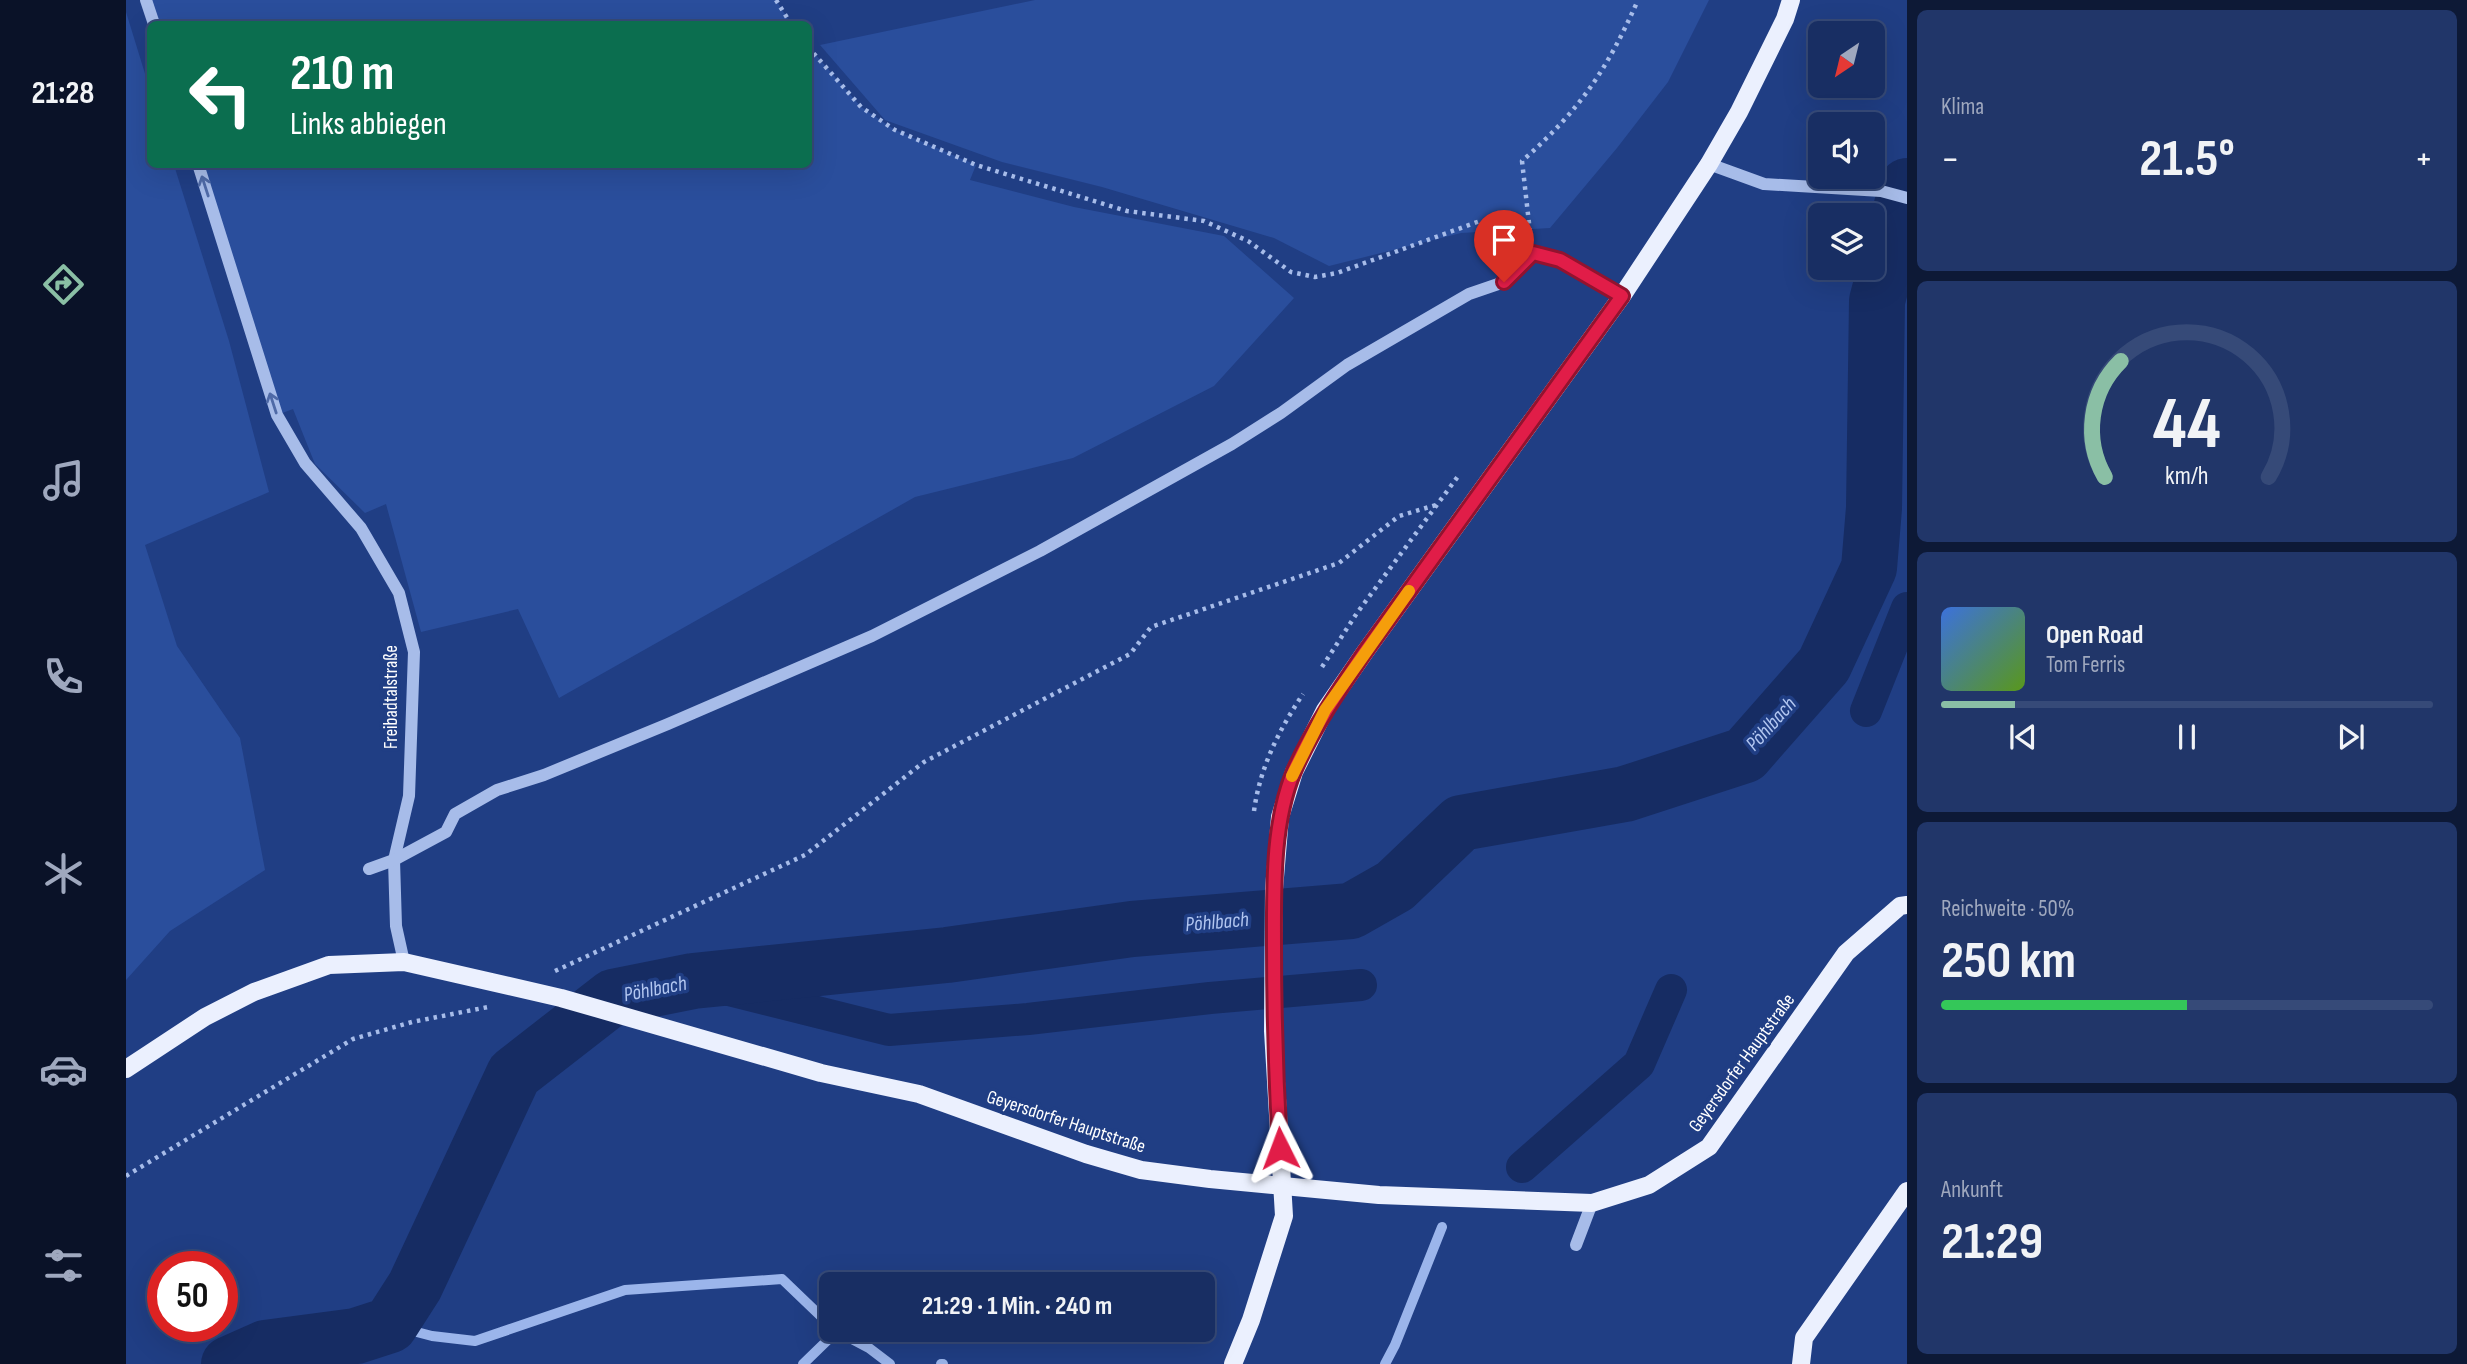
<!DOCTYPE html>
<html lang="de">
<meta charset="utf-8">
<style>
:root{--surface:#182e63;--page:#213669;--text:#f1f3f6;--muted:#9fa8be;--line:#364a78;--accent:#8abfa5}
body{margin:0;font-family:"Sofia Sans Condensed",sans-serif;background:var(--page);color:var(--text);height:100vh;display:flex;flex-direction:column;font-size:26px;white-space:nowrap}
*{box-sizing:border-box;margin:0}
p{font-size:23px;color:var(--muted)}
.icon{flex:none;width:38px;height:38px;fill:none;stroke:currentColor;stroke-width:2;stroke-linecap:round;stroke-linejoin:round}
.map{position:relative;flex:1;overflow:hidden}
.side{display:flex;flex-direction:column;gap:10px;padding:10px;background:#0d1936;width:560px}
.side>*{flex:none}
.hud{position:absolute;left:21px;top:21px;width:665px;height:147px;border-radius:10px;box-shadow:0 7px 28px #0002,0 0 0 2px var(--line);background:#0b6e4f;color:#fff;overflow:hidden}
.needle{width:46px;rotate:215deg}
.controls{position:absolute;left:1682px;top:21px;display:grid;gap:14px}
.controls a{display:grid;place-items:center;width:77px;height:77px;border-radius:10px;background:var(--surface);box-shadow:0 7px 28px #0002,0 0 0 2px var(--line);font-size:35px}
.speed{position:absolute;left:21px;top:1251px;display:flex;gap:14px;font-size:35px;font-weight:700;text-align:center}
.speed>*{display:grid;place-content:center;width:91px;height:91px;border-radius:50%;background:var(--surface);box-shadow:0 7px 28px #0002,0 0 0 2px var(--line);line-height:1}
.speed .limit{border:10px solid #d22;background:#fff;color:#111}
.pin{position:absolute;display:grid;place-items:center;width:60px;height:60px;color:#fff;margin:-72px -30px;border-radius:50% 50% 50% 0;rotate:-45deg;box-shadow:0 0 7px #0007}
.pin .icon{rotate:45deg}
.me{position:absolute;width:77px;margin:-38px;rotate:357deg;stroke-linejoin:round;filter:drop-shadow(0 0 5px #0008)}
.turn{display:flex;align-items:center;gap:24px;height:147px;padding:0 28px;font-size:32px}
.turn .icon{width:91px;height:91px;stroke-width:2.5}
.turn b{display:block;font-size:49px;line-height:60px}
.big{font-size:52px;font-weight:700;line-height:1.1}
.side .widget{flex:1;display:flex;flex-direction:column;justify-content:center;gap:10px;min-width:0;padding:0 24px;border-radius:10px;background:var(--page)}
.side .dial{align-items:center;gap:0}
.dial svg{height:182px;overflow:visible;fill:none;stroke:var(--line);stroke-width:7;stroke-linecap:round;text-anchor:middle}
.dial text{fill:var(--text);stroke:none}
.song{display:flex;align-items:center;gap:21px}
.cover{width:84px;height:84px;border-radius:10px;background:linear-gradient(135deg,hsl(220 70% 55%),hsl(90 70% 35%))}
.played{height:7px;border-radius:4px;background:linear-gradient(90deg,var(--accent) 15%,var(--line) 15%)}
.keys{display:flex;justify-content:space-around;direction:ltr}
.heat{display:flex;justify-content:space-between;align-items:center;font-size:38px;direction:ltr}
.charge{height:10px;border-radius:5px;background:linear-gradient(90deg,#34c759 50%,var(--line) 0)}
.trip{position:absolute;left:693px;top:1272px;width:396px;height:70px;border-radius:10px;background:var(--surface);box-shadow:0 7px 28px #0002,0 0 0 2px var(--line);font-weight:700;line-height:70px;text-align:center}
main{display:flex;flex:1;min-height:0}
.tab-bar{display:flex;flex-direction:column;width:126px;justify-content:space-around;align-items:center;background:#0a1228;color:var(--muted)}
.tab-bar .icon{width:49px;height:49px}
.tab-bar .active{color:var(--accent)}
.tab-bar b{font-size:32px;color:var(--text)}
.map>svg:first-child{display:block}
</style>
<main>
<nav class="tab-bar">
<b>21:28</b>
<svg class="icon active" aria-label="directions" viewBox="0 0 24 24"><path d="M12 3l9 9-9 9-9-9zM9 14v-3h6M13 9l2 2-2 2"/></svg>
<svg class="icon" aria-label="music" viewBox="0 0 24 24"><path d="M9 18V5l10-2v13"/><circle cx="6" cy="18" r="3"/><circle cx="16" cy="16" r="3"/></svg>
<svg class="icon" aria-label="phone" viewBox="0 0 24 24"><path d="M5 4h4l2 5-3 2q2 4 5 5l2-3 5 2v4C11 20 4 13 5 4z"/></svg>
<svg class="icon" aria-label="climate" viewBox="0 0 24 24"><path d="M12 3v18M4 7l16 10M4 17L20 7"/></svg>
<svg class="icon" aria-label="car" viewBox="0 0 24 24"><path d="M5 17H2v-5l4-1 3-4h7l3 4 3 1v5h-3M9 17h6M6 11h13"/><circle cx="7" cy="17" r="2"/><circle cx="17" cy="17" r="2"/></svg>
<svg class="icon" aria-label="filters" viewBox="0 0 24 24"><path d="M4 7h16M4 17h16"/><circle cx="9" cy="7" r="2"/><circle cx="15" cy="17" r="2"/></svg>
</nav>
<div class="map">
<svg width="1781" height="1364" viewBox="0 0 1781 1364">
<rect width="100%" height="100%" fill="#203e84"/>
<!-- green -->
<g fill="#2a4e9c">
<path d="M20 0H650L665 24H28Z"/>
<path d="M909 0H1583L1542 82 1491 148 1424 228 1335 233 1203 266 1148 238 976 187 876 162 759 120 694 45Z"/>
<path d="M0 12 24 90V164L48 165 103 341 143 492 19 545 51 646 114 738 139 870 44 931 0 980Z"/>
<path d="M683 47 735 107 769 130 850 165 844 180 948 207 1098 236 1168 298 1088 386 947 458 789 497 433 698 392 609 295 632 260 504 239 513 189 464 167 409 151 415 72 165 682 164Z"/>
</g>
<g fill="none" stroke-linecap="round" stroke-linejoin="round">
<!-- stream -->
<g stroke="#9bb5eb" stroke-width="10">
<path d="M264 1325 306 1336 349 1341 499 1290 656 1279 705 1326"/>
<path d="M709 1330 743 1348 764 1364"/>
<path d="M677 1364 711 1331"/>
<path d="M815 1364H817"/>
<path d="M1259 1364 1269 1345 1316 1227"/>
</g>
<!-- canal -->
<g stroke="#162c63" stroke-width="32">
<path d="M1740 711 1781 608"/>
<path d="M567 981 763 1030 902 1019 1084 998 1235 985"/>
<path d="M1396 1167 1513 1064 1545 990"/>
</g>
<!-- river -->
<path stroke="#162c63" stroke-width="56" d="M103 1364 139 1348 230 1336 264 1325 289 1286 388 1074 487 997 567 981 821 955 1006 929 1225 911 1269 886 1335 823 1499 794 1619 755 1698 665 1743 568 1748 508 1751 301 1781 186"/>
<!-- path -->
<g stroke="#a7bce9" stroke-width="4.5" stroke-dasharray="3.5 5" stroke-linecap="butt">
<path d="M650 0 665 24"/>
<path d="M682 47 735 107 769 130 850 165 1001 211 1078 221 1122 241 1165 272 1189 277 1211 273 1354 221 1388 242"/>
<path d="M1404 232 1396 161C1454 110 1481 70 1512 0"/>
<path d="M1196 667 1231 613 1333 475"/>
<path d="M1128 811C1134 767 1153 730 1177 694"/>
<path d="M429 971 679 855 798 762 1004 654 1025 627 1213 563 1273 516 1310 505"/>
<path d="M0 1176 227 1039 286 1022 362 1007"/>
</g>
<!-- minor -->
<g stroke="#a7bce9" stroke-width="12">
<path d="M20 0 28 24"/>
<path d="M72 164 151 415 179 463 235 528 273 593 288 652 283 796 268 860 270 926 278 962"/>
<path d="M1583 164 1638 184 1755 191 1781 198"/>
<path d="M243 869 268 860 320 832 329 814 371 790 418 775 542 724 746 636 914 551 1106 444 1155 413 1221 365 1343 294 1378 282 1407 253 1434 260 1496 296"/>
<path d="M1450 1245 1466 1203"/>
</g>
<!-- major -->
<g stroke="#ebf0fe" stroke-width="18">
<path d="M0 1069 79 1017 128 992 203 965 278 962 435 998 695 1073 793 1094 960 1154 1015 1170 1084 1179 1253 1195 1466 1203 1523 1185 1583 1147 1720 953 1774 906 1781 905"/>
<path d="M1107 1364 1125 1320 1158 1216 1147 1031 1148 889 1154 817 1168 772 1199 710 1239 652 1496 296 1583 164 1613 112 1659 19 1665 0"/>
<path d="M1675 1364 1678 1338 1781 1191"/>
</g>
</g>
<!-- one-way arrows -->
<defs><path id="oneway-shaft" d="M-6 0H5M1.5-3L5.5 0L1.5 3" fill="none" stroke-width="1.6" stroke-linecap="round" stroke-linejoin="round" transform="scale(1.75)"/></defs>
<g stroke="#4f6aa7">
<use href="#oneway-shaft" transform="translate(79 186) rotate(-108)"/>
<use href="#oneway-shaft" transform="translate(147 403) rotate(-108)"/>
</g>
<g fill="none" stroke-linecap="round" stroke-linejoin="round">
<!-- route casing -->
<g stroke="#92132f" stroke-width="18">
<path id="route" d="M1154 1148C1150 1080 1148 1013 1148 945 1148 888 1146 824 1168 771 1187 728 1213 690 1239 652L1496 296 1434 260 1407 253 1378 282"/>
</g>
<!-- route -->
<use href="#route" stroke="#e11d48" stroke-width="12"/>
<!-- slow -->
<path stroke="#f59e0b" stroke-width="12" d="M1166 776 1199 710 1283 591"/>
</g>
<g text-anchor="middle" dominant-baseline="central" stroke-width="7" stroke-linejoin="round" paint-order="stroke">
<!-- street labels -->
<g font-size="19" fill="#fff" stroke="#203e84">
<text transform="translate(265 697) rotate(-90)">Freibadtalstraße</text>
<text transform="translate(1616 1063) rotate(-54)">Geyersdorfer Hauptstraße</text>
<text transform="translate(940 1122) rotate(18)">Geyersdorfer Hauptstraße</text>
</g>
<!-- water labels -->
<g font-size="21" font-style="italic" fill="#b3c7f1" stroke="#203e84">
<text transform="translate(1645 724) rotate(-48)">Pöhlbach</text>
<text transform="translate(1091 922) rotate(-5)">Pöhlbach</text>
<text transform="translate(529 989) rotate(-11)">Pöhlbach</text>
</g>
</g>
</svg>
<div class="controls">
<a><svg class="needle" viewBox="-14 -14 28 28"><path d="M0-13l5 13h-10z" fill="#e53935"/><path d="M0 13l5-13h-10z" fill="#9fa8be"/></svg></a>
<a><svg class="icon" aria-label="sound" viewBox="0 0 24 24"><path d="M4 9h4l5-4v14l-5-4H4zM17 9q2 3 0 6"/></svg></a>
<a><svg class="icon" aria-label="layers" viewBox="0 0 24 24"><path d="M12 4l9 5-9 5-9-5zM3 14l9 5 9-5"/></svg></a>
</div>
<div class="speed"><div class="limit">50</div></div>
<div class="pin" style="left:1378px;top:282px;background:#d93025"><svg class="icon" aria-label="arrive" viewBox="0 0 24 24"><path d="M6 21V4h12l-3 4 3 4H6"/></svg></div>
<svg class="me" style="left:1154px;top:1148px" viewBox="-20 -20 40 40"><path d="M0-17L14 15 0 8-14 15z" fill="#e11d48" stroke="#fff" stroke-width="4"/></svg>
<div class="trip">21:29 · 1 Min. · 240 m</div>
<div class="hud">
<div class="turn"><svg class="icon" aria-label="left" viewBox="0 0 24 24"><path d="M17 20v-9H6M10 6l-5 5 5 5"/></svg><div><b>210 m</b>Links abbiegen</div></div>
</div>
</div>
<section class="side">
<div class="widget"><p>Klima</p>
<div class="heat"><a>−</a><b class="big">21.5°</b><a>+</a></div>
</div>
<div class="widget dial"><svg viewBox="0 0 100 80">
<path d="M14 69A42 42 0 1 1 86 69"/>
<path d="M14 69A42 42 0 0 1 21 18" stroke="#8abfa5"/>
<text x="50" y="56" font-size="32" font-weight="700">44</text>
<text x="50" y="72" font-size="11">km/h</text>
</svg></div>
<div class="widget">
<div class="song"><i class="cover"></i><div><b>Open Road</b><p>Tom Ferris</p></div></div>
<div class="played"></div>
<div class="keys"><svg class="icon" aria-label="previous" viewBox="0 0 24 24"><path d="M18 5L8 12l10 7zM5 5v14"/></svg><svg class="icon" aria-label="pause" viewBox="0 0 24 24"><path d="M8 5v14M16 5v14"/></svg><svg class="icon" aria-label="next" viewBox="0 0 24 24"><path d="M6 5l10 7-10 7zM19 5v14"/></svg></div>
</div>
<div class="widget"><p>Reichweite · 50%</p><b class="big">250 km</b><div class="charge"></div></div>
<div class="widget"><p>Ankunft</p><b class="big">21:29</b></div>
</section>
</main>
